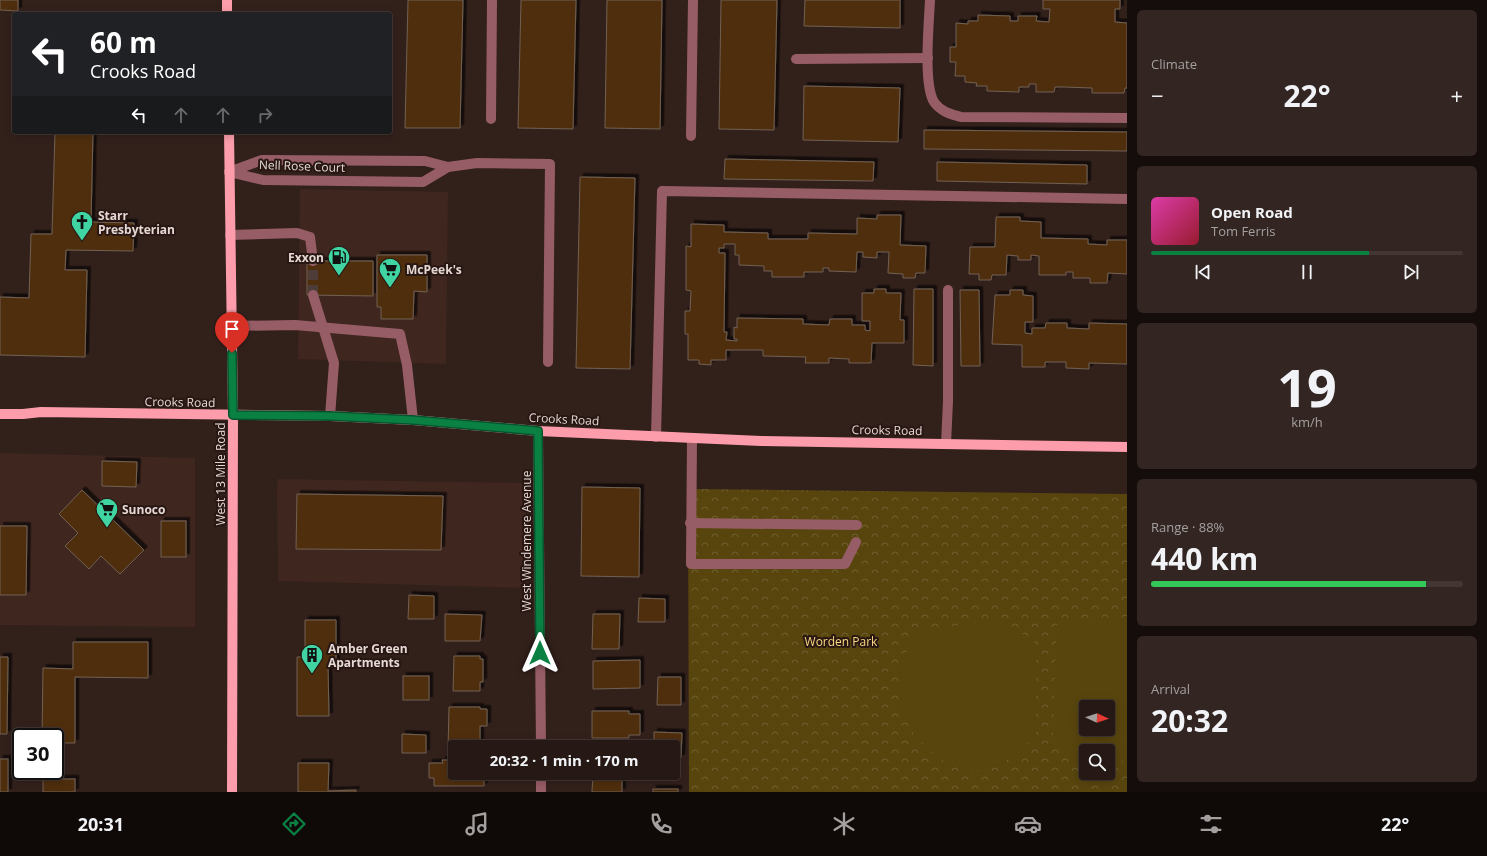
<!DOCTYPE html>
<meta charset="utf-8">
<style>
:root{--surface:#261814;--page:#322522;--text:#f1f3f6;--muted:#a4a0a0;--line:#423734;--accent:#0b8043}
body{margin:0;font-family:"Open Sans",sans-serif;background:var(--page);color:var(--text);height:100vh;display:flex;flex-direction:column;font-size:15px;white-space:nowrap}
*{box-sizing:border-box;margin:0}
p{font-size:13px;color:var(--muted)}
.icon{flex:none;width:22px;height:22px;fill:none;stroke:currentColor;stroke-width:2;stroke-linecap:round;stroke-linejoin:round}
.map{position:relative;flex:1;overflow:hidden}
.side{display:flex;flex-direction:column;gap:10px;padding:10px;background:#150d0b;width:360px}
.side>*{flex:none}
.top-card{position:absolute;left:12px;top:12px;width:380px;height:122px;border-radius:4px;box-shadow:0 2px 10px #0003,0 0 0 1px var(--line);background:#202124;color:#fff;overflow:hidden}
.needle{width:26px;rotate:93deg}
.controls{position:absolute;left:1079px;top:700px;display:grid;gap:8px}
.controls a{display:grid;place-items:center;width:36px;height:36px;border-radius:4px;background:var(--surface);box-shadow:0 2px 10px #0003,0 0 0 1px var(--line);font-size:20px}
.speed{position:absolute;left:12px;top:728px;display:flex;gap:8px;font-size:20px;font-weight:700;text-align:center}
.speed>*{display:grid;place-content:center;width:52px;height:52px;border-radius:50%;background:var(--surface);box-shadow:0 2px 10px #0003,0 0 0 1px var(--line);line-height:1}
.speed .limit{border:2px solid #111;border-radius:6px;background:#fff;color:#111}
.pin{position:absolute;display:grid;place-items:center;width:34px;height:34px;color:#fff;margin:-41px -17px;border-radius:50% 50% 50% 0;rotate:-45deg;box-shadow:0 0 4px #0007}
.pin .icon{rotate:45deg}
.me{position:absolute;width:44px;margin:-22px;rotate:0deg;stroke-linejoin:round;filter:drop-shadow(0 0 3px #0008)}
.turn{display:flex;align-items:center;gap:14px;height:84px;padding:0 12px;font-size:18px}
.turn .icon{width:52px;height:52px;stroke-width:2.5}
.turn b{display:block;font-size:28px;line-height:34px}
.lanes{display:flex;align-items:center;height:38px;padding:0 12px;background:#0003;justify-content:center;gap:20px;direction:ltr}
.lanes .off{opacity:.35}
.big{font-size:30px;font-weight:700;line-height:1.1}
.side .tile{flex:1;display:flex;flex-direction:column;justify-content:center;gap:6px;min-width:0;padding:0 14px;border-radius:6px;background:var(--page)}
.side .dial{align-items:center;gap:0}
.dial b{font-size:52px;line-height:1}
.song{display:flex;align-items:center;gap:12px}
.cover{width:48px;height:48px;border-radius:6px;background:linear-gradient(135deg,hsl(320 70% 55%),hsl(350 70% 35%))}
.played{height:4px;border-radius:2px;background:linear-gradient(90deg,var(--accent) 70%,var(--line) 70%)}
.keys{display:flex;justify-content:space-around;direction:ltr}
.heat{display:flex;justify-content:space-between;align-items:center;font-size:22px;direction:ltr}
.charge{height:6px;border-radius:3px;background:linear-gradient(90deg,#34c759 88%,var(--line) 0)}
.trip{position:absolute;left:448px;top:740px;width:232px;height:40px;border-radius:4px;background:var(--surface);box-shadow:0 2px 10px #0003,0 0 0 1px var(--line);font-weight:700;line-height:40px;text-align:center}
.dock{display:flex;height:64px;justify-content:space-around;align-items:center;background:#0f0a08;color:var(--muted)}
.dock .icon{width:28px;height:28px}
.dock .on{color:var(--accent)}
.dock b{font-size:18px;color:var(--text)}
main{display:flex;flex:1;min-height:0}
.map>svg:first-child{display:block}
</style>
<main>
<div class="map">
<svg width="1127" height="792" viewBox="0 0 1127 792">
<defs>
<pattern id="park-crowns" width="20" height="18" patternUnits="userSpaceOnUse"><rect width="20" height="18" fill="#58450e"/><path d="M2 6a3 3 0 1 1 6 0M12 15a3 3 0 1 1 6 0" fill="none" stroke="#705f30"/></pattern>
<filter id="shadow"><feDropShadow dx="3.5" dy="-3.5" stdDeviation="0" flood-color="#0009"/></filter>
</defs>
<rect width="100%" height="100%" fill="#32201b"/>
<!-- built -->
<g fill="#3f261f">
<path d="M300 189 448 192 446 364 298 359Z"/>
<path d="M0 453 195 458V627L0 625Z"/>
<path d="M278 479 525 483 527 588 278 581 277 487Z"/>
</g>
<!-- park -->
<path fill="url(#park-crowns)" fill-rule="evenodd" d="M688 489 1127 494V792H689ZM1086 707H1108V729H1086ZM1086 751H1108V773H1086Z"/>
<!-- garden -->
<g fill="#58450e" fill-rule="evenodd">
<path d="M1121 617 1127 618V760L1108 763V751H1086V761L1075 756 1060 745 1053 733 1057 620ZM1086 707H1108V729H1086Z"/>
<path d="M1003 620 1036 644V734L1019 752 1001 764 975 771 949 765 936 755 916 737 900 710 898 686 901 662 913 639 926 630Z"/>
</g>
<!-- building -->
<g fill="#502f0e" stroke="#716153" filter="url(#shadow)">
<path d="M0 0H18V11L0 10Z"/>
<path d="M408 0H463L460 128H405Z"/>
<path d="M521 0H576L573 129 518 128Z"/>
<path d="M607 0H662L660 129 605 128Z"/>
<path d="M721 0H777L774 130 719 129Z"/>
<path d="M805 0H900V28L804 26Z"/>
<path d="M1043 0H1120V9H1115V22L1127 23V88H1125L1124 93H1092V88L1064 87H1055L1054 92H1036V84H1029V87H1019V92L987 91V86H976L977 83 965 82V76H955L956 62H950V47H956V23L968 24V21H978V15L1010 16V21H1018V16H1037L1036 21 1049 22 1050 9H1043Z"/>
<path d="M804 86 900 88 898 142 803 140Z"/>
<path d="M924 130 1127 132V151L924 149Z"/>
<path d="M55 132H93L91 222 134 223 133 251 66 250 65 270H87L85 357 0 355V297L29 298 31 234H52Z"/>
<path d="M725 159 874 162 873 181 724 179Z"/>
<path d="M937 162 1087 165V184L937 181Z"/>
<path d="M580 177 635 178 630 369 576 368Z"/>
<path d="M877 215H901L900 245 926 246 925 273H916L915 278H903V274L888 273 889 252H877V258L863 257V252H857L856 272 829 271V268H823V272H804V277H772V271H764V266L739 265V255H735V244H724V248H719V253H725L724 332H727L726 340 737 341V339H734V327L737 328V318L803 319V324L829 325 830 319H852V325H865V330L870 331V321H862V293H874V289H886V293H901L900 320H904V343H872L871 363H849V359L829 358V363H805L806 357 763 356V350H726V360H711V365L699 364V360H688V334H685V311H690L691 291 686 290V246L691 247V224L724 225V232L768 233V239H808V233L857 234V218L877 219Z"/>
<path d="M996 217H1020V221L1041 222V238L1088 239V244L1107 245V240H1127V274L1108 273 1107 283H1090V278H1073V272H1066V275H1039V256L1031 255V260H1018V256L1007 255 1006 275H992L991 280H979V274H969L970 247H995Z"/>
<path d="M377 255H427V292L414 291 413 319H381V307H377Z"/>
<path d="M307 261H373V296L307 295Z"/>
<path d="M914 289H933V366L913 365Z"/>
<path d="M960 290H979L980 366H961Z"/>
<path d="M1010 290H1023V295L1033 296V322H1025V333L1032 334V328H1045L1046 323H1067V328L1089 329V323L1127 324V364L1089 363V369L1066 368V362H1045V367H1022V345L992 344 995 295H1010Z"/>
<path d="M102 461 137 462 136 487 102 486Z"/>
<path d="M582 487 640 488 639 577 581 576Z"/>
<path d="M82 490 144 550 120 574 101 556 89 569 65 546 78 533 59 514Z"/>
<path d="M297 494 443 496 441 550 296 549Z"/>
<rect x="161" y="521" width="25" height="36"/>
<path d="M0 526H27L26 595H0Z"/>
<path d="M409 595 434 596V619H408Z"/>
<path d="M639 598 665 599V622H638Z"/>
<path d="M445 614 482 615 480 641H445Z"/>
<path d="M593 614H620L619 649H592Z"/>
<path d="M305 620H336V665L328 666 329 716H297V657H305Z"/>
<path d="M73 642H148V678L75 677V743H55V737H42L43 668 73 669Z"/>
<path d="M454 656H480V659H483V682H480V691H453Z"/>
<path d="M0 657H8L7 734H0Z"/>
<path d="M640 660V688L593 689V661Z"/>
<rect x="403" y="676" width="26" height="24"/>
<path d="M658 677H681V705H657Z"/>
<path d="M449 707H480V709H487V726H480V747H455V749H448Z"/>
<path d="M592 711H629V714H640V735H629V738H592Z"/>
<path d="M654 732 682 733 681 758H673V747H654Z"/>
<path d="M402 734 426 735V753H402Z"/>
<rect x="0" y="759" width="8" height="33"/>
<path d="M442 760H455V773H488V778H484V786H434V778H429V763H443Z"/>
<path d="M298 763H329L328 791 356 790V792H298Z"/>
<path d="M593 773H622V792H592Z"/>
<rect x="43" y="779" width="32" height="13"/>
<rect x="653" y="789" width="25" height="3"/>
</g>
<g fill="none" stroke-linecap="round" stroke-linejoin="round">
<!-- minor-tunnel -->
<path stroke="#4d3c37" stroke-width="10" stroke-dasharray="10 5" stroke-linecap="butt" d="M313 295V261"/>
<!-- minor -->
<g stroke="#975d66" stroke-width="10">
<path d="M930 0C929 23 923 84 934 102 941 112 951 114 961 117L1127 118"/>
<path d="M796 59 928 58"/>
<path d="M491 119 492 0"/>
<path d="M691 136 693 0"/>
<path d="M229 172 262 160 425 161 448 167 477 163 550 164 548 362"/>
<path d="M229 172 263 180 423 182 448 167"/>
<path d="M230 235 297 233 310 237 313 261"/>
<path d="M313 295 334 363 330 416"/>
<path d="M231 326 295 325 400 334 407 365 413 420"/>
<path d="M538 431 541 747"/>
<path d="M656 437 662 191 1127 199"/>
<path d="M692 439 691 564H845L856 542"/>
<path d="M946 444 948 401V290"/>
<path d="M690 523 857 525"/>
<path d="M541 773V792"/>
</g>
<!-- major -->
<g stroke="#fd9dab" stroke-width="10">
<path d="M227 0V14"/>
<path d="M229 132 233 415 232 792"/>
<path d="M0 414H23L41 412 330 416 413 420 538 431 761 441 1127 447"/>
</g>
</g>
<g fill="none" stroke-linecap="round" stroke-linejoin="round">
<!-- route casing -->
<g stroke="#07532c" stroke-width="10">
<path id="route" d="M232 353 233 415 330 416 413 420 538 431 540 653"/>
</g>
<!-- route -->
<use href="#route" stroke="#0b8043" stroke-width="7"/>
</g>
<!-- icons -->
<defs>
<g id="church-pin" transform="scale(1.15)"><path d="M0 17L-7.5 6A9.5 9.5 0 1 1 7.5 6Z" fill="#3fd4a2" stroke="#281712"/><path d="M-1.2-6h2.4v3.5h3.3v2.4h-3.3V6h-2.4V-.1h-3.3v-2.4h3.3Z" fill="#111"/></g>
<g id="fuel-pin" transform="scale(1.15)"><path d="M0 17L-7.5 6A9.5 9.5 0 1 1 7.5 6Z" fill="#3fd4a2" stroke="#281712"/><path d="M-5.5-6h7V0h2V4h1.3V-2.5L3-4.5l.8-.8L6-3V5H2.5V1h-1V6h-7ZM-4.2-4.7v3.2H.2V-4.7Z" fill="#111"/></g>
<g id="supermarket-pin" transform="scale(1.15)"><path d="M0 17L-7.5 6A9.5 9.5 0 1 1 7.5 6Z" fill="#3fd4a2" stroke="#281712"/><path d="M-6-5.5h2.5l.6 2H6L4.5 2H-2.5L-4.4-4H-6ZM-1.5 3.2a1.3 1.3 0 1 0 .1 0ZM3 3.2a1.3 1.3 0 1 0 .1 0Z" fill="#111"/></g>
<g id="building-pin" transform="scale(1.15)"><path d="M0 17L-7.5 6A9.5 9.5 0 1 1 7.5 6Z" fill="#3fd4a2" stroke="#281712"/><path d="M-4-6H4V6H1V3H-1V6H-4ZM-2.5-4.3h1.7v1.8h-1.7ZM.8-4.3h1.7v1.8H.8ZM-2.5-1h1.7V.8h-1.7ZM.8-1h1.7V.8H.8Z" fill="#111"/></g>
</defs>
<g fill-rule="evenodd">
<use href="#church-pin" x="82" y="222"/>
<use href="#fuel-pin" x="339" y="257"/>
<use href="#supermarket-pin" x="390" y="269"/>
<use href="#supermarket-pin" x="107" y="509"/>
<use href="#building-pin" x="312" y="655"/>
</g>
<g text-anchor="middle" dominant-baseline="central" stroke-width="4" stroke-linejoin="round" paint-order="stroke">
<!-- street labels -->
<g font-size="12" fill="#e5d8d5" stroke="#281712">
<text transform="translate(302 166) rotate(2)">Nell Rose Court</text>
<text transform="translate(180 402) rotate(1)">Crooks Road</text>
<text transform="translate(564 419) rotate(3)">Crooks Road</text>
<text transform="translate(887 430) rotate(1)">Crooks Road</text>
<text transform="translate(220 474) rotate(-90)">West 13 Mile Road</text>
<text transform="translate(526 541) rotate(-90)">West Windemere Avenue</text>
</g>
<!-- poi labels -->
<g font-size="12" font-weight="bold" fill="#e5d8d5" stroke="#281712" text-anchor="start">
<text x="98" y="215">Starr<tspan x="98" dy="14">Presbyterian</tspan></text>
<text x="324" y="257" text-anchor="end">Exxon</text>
<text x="406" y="269">McPeek's</text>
<text x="122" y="509">Sunoco</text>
<text x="328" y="648">Amber Green<tspan x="328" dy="14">Apartments</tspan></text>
</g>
<!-- park labels -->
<g font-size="12" fill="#fbd983" stroke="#281712">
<text x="841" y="641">Worden Park</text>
</g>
</g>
</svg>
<div class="controls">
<a><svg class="needle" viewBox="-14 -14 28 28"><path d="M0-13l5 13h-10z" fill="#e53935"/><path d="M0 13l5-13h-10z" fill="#a4a0a0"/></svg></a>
<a><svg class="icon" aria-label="search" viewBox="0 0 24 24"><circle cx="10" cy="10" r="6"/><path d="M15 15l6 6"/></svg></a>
</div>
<div class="speed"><div class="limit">30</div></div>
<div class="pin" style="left:232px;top:353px;background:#d93025"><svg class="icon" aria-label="arrive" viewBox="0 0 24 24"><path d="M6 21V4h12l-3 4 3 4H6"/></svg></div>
<svg class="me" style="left:540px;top:653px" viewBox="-20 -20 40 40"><path d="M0-17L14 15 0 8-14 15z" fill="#0b8043" stroke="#fff" stroke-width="4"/></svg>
<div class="trip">20:32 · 1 min · 170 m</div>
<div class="top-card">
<div class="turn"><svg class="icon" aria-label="left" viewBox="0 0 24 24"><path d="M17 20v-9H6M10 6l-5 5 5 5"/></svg><div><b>60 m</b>Crooks Road</div></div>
<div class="lanes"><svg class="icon" aria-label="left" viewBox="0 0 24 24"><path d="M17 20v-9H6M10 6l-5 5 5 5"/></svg><svg class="icon off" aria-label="ahead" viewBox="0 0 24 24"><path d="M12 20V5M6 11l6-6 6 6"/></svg><svg class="icon off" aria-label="ahead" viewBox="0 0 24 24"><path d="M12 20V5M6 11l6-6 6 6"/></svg><svg class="icon off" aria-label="right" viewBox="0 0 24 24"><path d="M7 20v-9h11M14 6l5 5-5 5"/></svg></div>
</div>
</div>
<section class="side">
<div class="tile"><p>Climate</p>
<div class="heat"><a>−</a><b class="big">22°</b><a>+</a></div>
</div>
<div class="tile">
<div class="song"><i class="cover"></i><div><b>Open Road</b><p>Tom Ferris</p></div></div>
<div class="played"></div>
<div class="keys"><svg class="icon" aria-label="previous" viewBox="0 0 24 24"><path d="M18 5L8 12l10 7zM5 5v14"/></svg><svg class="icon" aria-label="pause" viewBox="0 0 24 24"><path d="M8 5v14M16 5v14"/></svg><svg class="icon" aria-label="next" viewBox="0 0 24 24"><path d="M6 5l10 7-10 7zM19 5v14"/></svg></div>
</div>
<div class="tile dial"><b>19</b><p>km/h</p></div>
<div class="tile"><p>Range · 88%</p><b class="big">440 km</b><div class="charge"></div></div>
<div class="tile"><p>Arrival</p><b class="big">20:32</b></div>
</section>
</main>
<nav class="dock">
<b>20:31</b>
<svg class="icon on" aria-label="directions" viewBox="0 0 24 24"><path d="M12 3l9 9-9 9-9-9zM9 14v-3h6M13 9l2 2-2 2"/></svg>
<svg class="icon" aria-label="music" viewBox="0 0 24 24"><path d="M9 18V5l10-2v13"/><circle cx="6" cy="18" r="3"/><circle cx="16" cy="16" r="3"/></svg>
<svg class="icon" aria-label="phone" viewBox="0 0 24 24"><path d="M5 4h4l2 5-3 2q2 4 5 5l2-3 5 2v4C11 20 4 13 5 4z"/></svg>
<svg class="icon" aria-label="climate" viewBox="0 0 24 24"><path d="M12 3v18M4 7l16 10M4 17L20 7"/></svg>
<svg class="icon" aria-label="car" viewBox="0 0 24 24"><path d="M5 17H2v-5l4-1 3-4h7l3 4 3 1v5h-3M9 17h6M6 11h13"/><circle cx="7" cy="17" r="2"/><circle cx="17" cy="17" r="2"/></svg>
<svg class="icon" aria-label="filters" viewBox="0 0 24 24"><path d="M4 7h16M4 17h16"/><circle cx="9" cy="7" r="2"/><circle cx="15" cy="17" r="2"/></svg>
<b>22°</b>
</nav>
